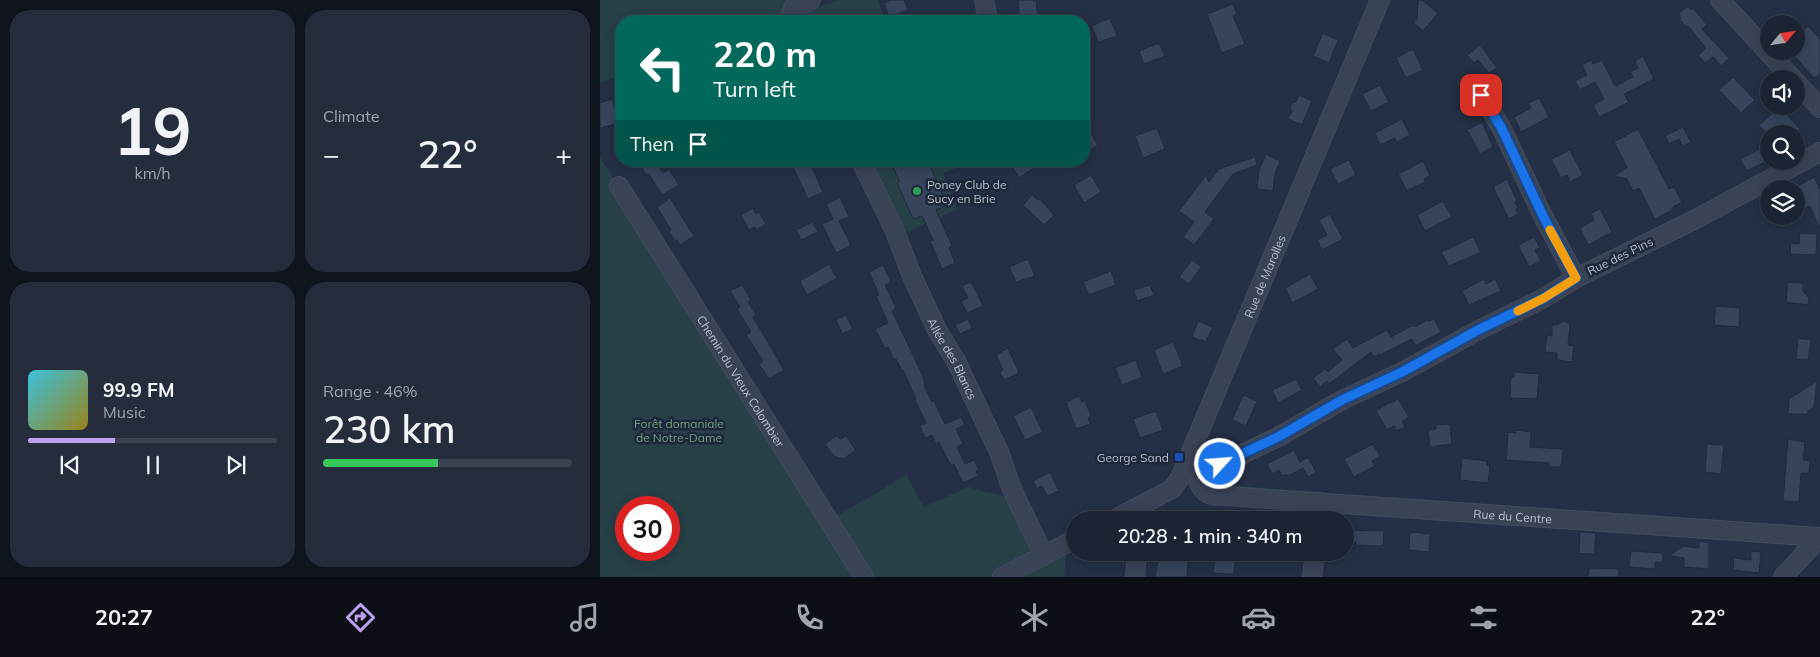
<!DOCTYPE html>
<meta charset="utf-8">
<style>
:root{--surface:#1c2434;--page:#252c3c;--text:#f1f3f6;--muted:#a0a4ac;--line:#3a414f;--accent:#bca0f2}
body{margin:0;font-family:Mulish,sans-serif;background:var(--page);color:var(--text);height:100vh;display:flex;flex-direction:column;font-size:19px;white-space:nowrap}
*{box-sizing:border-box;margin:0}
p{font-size:16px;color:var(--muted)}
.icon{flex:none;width:28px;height:28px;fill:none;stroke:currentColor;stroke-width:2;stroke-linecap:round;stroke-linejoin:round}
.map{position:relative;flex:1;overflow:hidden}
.side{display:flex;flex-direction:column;gap:10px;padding:10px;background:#0f141d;width:600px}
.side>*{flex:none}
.banner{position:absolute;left:15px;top:15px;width:475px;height:152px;border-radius:20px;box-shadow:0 2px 12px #0003,0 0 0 1px var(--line);background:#00695c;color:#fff;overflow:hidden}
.needle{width:32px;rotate:61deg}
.tools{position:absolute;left:1160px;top:15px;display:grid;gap:10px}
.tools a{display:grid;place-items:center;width:45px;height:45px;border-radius:50%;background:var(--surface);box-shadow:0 2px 12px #0003,0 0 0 1px var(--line);font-size:25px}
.speed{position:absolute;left:15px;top:496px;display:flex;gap:10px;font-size:25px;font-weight:700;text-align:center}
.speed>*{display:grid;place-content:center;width:65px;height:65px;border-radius:50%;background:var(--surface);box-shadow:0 2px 12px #0003,0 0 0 1px var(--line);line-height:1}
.speed .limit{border:8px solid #d22;background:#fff;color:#111}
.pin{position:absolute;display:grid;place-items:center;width:42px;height:42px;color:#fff;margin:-21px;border-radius:10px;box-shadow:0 2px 8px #0006}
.me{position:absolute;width:55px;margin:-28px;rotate:64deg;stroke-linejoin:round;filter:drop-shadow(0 0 4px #0008)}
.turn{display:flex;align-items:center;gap:18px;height:105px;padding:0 15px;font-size:22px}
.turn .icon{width:65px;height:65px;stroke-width:2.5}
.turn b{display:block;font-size:35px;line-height:42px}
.then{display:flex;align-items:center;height:48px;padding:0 15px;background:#0003;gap:10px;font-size:19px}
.big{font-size:38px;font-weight:600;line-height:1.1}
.side .tile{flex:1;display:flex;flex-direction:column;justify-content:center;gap:8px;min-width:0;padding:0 18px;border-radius:20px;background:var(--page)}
.side .dial{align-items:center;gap:0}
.dial b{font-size:65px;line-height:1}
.song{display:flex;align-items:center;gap:15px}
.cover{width:60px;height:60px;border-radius:8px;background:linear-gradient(135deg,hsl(190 70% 55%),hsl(50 70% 35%))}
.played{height:5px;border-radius:2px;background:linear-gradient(90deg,var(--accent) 35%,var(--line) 35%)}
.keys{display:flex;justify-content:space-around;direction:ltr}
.heat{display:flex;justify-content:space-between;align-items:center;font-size:28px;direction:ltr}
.charge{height:8px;border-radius:4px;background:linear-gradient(90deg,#34c759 46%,var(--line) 0)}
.side .tiles{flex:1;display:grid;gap:10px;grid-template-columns:repeat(2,1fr)}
.trip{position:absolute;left:466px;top:511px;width:288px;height:50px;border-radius:25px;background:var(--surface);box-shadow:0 2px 12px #0003,0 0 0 1px var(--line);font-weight:600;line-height:50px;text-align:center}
.dock{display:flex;height:80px;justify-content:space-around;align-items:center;background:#0b0e15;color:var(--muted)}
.dock .icon{width:35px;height:35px}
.dock .selected{color:var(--accent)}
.dock b{font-size:22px;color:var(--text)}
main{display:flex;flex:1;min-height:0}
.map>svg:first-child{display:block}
</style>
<main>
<section class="side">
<div class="tiles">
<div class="tile dial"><b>19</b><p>km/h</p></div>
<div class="tile"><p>Climate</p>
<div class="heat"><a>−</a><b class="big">22°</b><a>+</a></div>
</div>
<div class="tile">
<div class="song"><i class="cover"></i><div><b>99.9 FM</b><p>Music</p></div></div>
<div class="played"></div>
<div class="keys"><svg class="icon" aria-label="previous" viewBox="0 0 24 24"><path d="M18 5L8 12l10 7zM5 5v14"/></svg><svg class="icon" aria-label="pause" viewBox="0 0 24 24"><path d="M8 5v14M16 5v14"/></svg><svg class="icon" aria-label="next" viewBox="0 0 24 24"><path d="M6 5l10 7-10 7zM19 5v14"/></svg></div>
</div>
<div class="tile"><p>Range · 46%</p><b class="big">230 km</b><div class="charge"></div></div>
</div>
</section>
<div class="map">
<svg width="1220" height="577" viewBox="0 0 1220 577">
<rect width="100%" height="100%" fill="#253046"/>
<!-- green -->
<g fill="#274147" fill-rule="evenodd">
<path d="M0 0H192L191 11 165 21H21V75L0 83Z"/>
<path d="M238 0H278L286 21H205L201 14Z"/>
<path d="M0 157 229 521 306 475 324 507 368 487 417 500 444 555 466 544 465 577H0ZM26 508H69V550H26Z"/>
<path d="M270 161H370V163L343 173 357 209 304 234Z"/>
<path d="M678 445 624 473 627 485 715 492 714 496 610 491 606 477Z"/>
</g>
<!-- building -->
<g fill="#37445c" stroke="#202a3d">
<path d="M292 0H304L308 10 289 17 284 3Z"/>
<path d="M418 0H436L438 20 420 21Z"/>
<path d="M818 0H822L838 13 823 31 814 23 817 19Z"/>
<path d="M633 4 637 14 633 16 645 44 622 53 607 14Z"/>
<path d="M1088 6 1091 10 1093 8 1107 25 1102 29 1129 58 1121 66 1113 57 1105 63 1098 55 1106 48 1088 26 1086 27 1079 19 1081 18 1078 14Z"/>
<path d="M510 18 517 36 498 42 492 26Z"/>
<path d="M1208 26 1220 39V74L1214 78 1190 51H1196V37Z"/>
<path d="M723 33 738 40 729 63 713 56Z"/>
<path d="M559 43 565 56 544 64 539 51Z"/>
<path d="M880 45 897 68 889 73 878 60 874 63 867 55Z"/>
<path d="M813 49 823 70 806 78 796 58Z"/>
<path d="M1043 56 1054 79 1024 94 1029 102 999 117 993 105 1004 99 995 82 980 90 975 81 987 75 982 65 991 60 993 64 1002 60 1015 86 1033 77 1030 72 1038 68 1035 61Z"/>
<path d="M1133 77 1155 100 1141 113 1119 90Z"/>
<path d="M780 85 789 102 771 111 762 94Z"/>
<path d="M699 95 712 101 702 125 688 119 692 111 690 108 692 103 696 102Z"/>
<path d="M939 98 949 117 921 132 914 117 931 108 928 103Z"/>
<path d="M12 99 19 123 0 128V103Z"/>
<path d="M1180 107 1200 129 1194 134H1185L1178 126 1168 135 1159 125Z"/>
<path d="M802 119 810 135 797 142 795 138 780 145 775 133Z"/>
<path d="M484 121 498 145 484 154Z"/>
<path d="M882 122 893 147 880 154 867 130Z"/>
<path d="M1083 127 1091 142 1083 146 1079 139 1069 144 1065 136Z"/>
<path d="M557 128 565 149 543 158 535 136Z"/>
<path d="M1038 129 1069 189 1074 187 1082 202 1073 207 1074 209 1055 219 1039 188 1033 191 1027 179 1014 176 1027 167 1014 142Z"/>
<path d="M1162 148 1169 160 1147 171 1140 159Z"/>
<path d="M970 150 983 175 970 182 967 175 961 178 951 159Z"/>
<path d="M666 154 680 161 675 174 673 191 657 189 659 170Z"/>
<path d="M655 157 657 165 633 174 605 212 614 219 594 245 583 237 594 222 579 211 606 175 609 182 619 169Z"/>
<path d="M749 160 756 175 738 184 730 169Z"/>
<path d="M37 161H55L63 173 69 169 79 185 62 195 49 174 46 175Z"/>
<path d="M190 161H209L223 192 208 199Z"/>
<path d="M290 161H328L347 205 336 210 352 246 349 247 355 263 342 269 330 241 333 240 322 216 313 219 297 183 300 182Z"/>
<path d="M409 161H430L434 168 419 178Z"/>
<path d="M823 161 830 176 824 179 825 182 807 191 798 174Z"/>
<path d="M491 175 501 192 484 203 474 185Z"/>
<path d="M1214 177 1220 189V229L1210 206 1203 210 1197 199 1202 196 1196 187Z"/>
<path d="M907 179 917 201 915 202 918 208 916 209 918 214 909 219 893 187Z"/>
<path d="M432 195 438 200 440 199 454 215 444 225 423 205Z"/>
<path d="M240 197 249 217 239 221 251 245 236 253 222 224 233 219 226 204Z"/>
<path d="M70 198 94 236 80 245 77 240 75 241 69 231 71 230 57 207Z"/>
<path d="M843 201 852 217 825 231 817 215Z"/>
<path d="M153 208 156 214 159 212 166 224 156 230 155 227 149 230 141 215Z"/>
<path d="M1000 209 1012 232 988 245 980 228 994 220 991 213Z"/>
<path d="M730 214 743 239 722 250 717 240 727 235 719 220Z"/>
<path d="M213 222 218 232 201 240 196 230Z"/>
<path d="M1200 233 1217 234 1216 255 1190 254 1191 243 1199 244Z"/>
<path d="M873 237 881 252 849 266 841 252Z"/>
<path d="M934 237 940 248 935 250 941 261 929 267 918 245Z"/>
<path d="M428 259 435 276 416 282 409 267Z"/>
<path d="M592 260 601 267 589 284 579 277Z"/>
<path d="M229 264 237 278 207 295 200 281Z"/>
<path d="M283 265 291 282 285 285 296 308 292 311 322 374 325 384 324 385 332 402 334 401 345 424 361 417 365 425 356 429 363 444 357 447 365 464 374 460 379 470 376 471 378 476 363 483 354 464 351 466 339 442 336 444 332 435 325 438 320 426 326 423 315 400 316 399 303 370 302 371 296 359 294 360 288 347 285 349 275 329 288 323 276 296 279 295 269 272Z"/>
<path d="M511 271 516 285 489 295 483 282Z"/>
<path d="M710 274 718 289 692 303 685 288Z"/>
<path d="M884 279 886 284 895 279 901 291 869 305 862 291Z"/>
<path d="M1188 282 1203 283V291L1209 298 1208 305 1186 302Z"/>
<path d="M368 283H372L383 306 367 313 361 301 368 298 362 286Z"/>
<path d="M142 285 151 300 148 302 156 315 153 317 184 370 169 379 159 364 163 361 146 335 151 332 137 309 140 307 130 291Z"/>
<path d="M550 285 554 295 537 301 534 290Z"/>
<path d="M1116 306 1140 308 1139 327 1114 325Z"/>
<path d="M246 315 253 329 242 334 236 320Z"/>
<path d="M368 319 372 328 360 334 355 325Z"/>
<path d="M834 319 841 332 815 346 812 339 780 355 779 354 774 357 771 352 729 384 727 381 720 387 713 378 725 369 728 372 742 360 733 349 747 339 753 348 787 330 791 337 813 325 814 327 828 320 829 321Z"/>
<path d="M598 321 613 327 606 342 592 337Z"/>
<path d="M965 321 970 325 968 345 974 346 972 362 957 360V353L945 352 947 335 952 336V325H956Z"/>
<path d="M1198 338 1211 340 1208 360 1196 359Z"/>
<path d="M573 342 583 366 563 374 554 350Z"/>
<path d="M408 348 419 373 404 380 400 372 403 370 396 355Z"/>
<path d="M536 360 542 377 522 385 515 368Z"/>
<path d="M914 372 939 374 937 399 910 398 911 378 914 377Z"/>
<path d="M696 379 702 390 678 403 672 390Z"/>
<path d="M1217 381 1214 407 1208 411 1207 414H1188L1189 399Z"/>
<path d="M643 395 657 401 646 426 632 420Z"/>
<path d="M479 396 482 402 485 401 491 416 488 418 490 424 476 429 466 402Z"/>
<path d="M798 399 809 417 802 421 805 427 797 431 794 426 787 430 776 411 790 402 791 403Z"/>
<path d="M431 407 443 432 425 440 413 416Z"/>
<path d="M556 411 563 430 540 438 533 419Z"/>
<path d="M850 424 852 444 830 447 828 430 836 429V425Z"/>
<path d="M916 430 931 432 930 447 963 449 962 464 959 467H949V463L906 460 908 432 916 433Z"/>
<path d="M237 435 240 439 246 436 256 450 243 459 234 456 225 444Z"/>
<path d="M1188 439 1205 442 1203 460 1210 461 1209 473H1201L1199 502 1183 501Z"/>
<path d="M773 444 780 456 772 461 775 466 754 477 744 459Z"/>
<path d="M1107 444 1124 445 1121 474 1105 472Z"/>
<path d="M694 450 700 462 708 457 716 472 708 477 703 468 690 475H681L679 470 672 474 667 464Z"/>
<path d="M862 458 887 461V465H890L888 483 860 480Z"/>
<path d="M450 472 459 491 447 496 442 486 437 489 433 481Z"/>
<path d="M745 530 784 531 783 546 755 545 756 542H745Z"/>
<path d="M810 532 830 534 829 552 809 550Z"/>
<path d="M980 532 996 533 994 554 979 553Z"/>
<path d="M1099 541 1109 543V569L1084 567V558L1069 556 1083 546 1099 548Z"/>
<path d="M1031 551 1063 553V562H1055V569L1029 567Z"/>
<path d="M1151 551 1161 552 1159 573 1133 570 1134 558 1151 560Z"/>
<path d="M615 557 635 559 634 574 613 573Z"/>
<path d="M558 559 588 561 587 577H555Z"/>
<path d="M989 568 1019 569V577H988Z"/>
</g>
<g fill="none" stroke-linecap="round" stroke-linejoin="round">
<!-- minor casing -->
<g stroke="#434c5e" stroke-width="20">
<g id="minor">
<path d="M384 0 388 21"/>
<path d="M1120 0 1193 79"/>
<path d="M193 21 191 16 193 8 211 0"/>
<path d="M1196 82 1220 108"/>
<path d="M881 95 901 127 943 216 976 278"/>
<path id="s1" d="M1220 152 1094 220 976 278 944 298 877 331 802 372 742 400 678 437 607 471 602 475 599 483C606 497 612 495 626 496L1220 537"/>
<path id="s2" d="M261 161 294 229 312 276 337 330 356 361 399 452 412 489 444 556"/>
<path id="s3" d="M19 186 264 577"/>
<path id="s4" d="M513 520 572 489 580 478 780 0"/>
<path d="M718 520 720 502"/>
<path d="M402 577 475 539"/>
<path d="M535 577 537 552"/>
<path d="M712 577 715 552"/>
<path d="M1183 577 1220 537"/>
</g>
</g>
<!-- minor -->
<use href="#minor" stroke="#3a4355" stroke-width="18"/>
</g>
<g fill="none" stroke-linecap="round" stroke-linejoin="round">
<!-- route casing -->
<g stroke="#114b97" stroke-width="12">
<path id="route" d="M620 464 678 437 742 400 802 372 878 330 944 298 976 278 943 216 901 127 881 95"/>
</g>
<!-- route -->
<use href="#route" stroke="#1a73e8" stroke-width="9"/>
<!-- slow -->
<path stroke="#f59e0b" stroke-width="9" d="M918 311 944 298 976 278 950 230"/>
</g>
<!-- markers -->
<circle fill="#2e9e5b" stroke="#1e283b" stroke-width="2" cx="317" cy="191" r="5"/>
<rect fill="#1a4fb4" stroke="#1e283b" stroke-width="2" x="574" y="452" width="10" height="10" rx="2.5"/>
<g text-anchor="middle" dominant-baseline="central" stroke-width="5" stroke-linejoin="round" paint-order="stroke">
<!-- poi labels -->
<g font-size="12" fill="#b8bfce" stroke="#1e283b" text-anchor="start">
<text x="327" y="184">Poney Club de<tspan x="327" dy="14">Sucy en Brie</tspan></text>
<text x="569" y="457" text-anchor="end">George Sand</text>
</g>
<!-- street labels -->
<g font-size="12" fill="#b8bfce" stroke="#1e283b">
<text transform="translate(1020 256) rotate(-26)">Rue des Pins</text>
<text stroke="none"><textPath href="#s4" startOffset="299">Rue de Marolles</textPath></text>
<text stroke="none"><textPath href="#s2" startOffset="218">Allée des Blancs</textPath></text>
<text stroke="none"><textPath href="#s3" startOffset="230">Chemin du Vieux Colombier</textPath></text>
<text stroke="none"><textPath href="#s1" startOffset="1026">Rue du Centre</textPath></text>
</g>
<!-- park labels -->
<g font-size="12" fill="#6da27d" stroke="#1e283b">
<text x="79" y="423">Forêt domaniale<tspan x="79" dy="14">de Notre-Dame</tspan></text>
</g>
</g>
</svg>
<div class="tools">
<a><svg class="needle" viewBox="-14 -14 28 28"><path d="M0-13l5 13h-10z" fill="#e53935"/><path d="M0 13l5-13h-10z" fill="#a0a4ac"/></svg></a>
<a><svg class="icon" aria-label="sound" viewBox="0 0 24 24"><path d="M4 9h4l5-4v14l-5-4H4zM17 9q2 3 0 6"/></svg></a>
<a><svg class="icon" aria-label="search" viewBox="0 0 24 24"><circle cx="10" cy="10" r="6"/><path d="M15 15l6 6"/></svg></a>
<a><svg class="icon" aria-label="layers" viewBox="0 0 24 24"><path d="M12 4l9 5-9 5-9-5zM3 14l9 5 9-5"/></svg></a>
</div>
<div class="speed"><div class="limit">30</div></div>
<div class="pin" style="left:881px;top:95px;background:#d93025"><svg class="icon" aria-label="arrive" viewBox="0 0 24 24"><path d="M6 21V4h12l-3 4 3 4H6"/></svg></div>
<svg class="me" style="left:620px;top:464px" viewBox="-20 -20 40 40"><circle r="17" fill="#1a73e8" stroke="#fff" stroke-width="3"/><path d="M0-11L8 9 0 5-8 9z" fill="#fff"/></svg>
<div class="trip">20:28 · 1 min · 340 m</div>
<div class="banner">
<div class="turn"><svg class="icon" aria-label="left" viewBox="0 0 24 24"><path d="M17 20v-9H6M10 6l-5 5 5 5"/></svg><div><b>220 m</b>Turn left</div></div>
<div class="then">Then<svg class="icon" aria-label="arrive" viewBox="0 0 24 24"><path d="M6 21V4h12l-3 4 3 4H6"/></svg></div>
</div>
</div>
</main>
<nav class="dock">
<b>20:27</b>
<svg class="icon selected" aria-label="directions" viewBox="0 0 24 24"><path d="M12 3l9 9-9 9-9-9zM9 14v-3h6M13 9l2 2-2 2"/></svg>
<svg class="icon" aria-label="music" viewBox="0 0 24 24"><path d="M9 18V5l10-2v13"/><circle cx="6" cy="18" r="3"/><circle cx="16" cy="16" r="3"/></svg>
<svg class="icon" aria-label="phone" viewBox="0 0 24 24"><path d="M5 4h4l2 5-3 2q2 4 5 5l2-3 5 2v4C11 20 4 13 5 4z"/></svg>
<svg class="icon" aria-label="climate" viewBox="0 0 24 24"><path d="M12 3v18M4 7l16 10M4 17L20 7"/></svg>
<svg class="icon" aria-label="car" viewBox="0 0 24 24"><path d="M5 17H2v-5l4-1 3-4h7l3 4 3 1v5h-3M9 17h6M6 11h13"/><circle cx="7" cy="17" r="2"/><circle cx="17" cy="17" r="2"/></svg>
<svg class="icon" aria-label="filters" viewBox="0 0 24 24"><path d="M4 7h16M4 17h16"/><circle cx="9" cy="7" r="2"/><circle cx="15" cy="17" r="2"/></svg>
<b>22°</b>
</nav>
